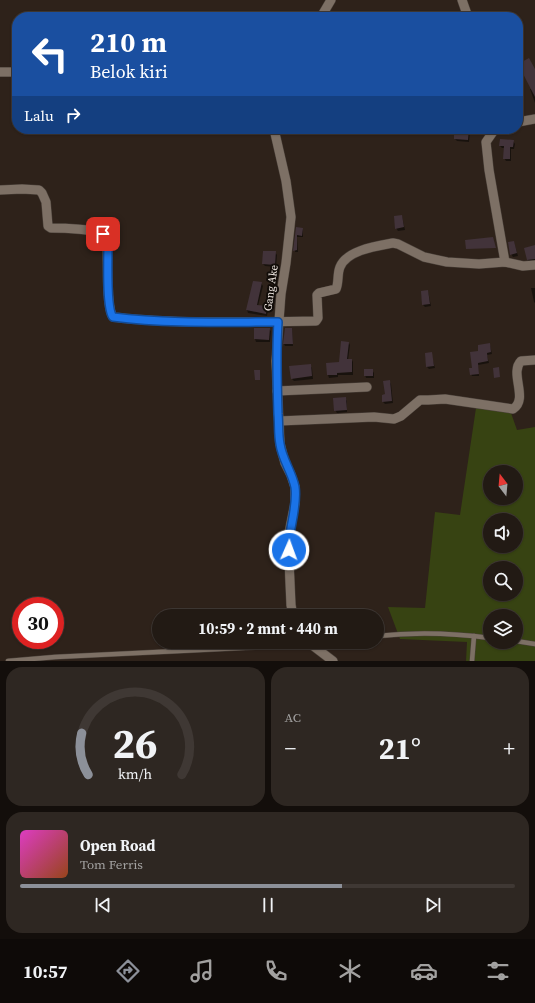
<!DOCTYPE html>
<html lang="id">
<meta charset="utf-8">
<style>
:root{--surface:#221a14;--page:#2e2722;--text:#f1f3f6;--muted:#a2a1a0;--line:#3f3834;--accent:#8c9099}
body{margin:0;font-family:"Source Serif 4",serif;background:var(--page);color:var(--text);height:100vh;display:flex;flex-direction:column;font-size:15px;white-space:nowrap}
*{box-sizing:border-box;margin:0}
p{font-size:13px;color:var(--muted)}
.icon{flex:none;width:22px;height:22px;fill:none;stroke:currentColor;stroke-width:2;stroke-linecap:round;stroke-linejoin:round}
.map{position:relative;height:661px;overflow:hidden}
.details{display:flex;flex-direction:column;gap:6px;padding:6px;background:#130e0b;flex:1}
.details>*{flex:none}
.guide{position:absolute;left:12px;top:12px;width:511px;height:122px;border-radius:16px;box-shadow:0 1px 3px #0004,0 0 0 1px var(--line);background:#1a4fa0;color:#fff;overflow:hidden}
.needle{width:26px;rotate:344deg}
.controls{position:absolute;left:483px;top:465px;display:grid;gap:8px}
.controls a{display:grid;place-items:center;width:40px;height:40px;border-radius:50%;background:var(--surface);box-shadow:0 1px 3px #0004,0 0 0 1px var(--line);font-size:20px}
.speed{position:absolute;left:12px;top:597px;display:flex;gap:8px;font-size:20px;font-weight:700;text-align:center}
.speed>*{display:grid;place-content:center;width:52px;height:52px;border-radius:50%;background:var(--surface);box-shadow:0 1px 3px #0004,0 0 0 1px var(--line);line-height:1}
.speed .limit{border:6px solid #d22;background:#fff;color:#111}
.pin{position:absolute;display:grid;place-items:center;width:34px;height:34px;color:#fff;margin:-17px;border-radius:8px;box-shadow:0 2px 6px #0006}
.me{position:absolute;width:44px;margin:-22px;rotate:2deg;stroke-linejoin:round;filter:drop-shadow(0 0 3px #0008)}
.turn{display:flex;align-items:center;gap:14px;height:84px;padding:0 12px;font-size:18px}
.turn .icon{width:52px;height:52px;stroke-width:2.5}
.turn b{display:block;font-size:28px;line-height:34px}
.then{display:flex;align-items:center;height:38px;padding:0 12px;background:#0003;gap:8px;font-size:15px}
.big{font-size:30px;font-weight:700;line-height:1.1}
.details .card{flex:1;display:flex;flex-direction:column;justify-content:center;gap:6px;min-width:0;padding:0 14px;border-radius:16px;background:var(--page)}
.details .dial{align-items:center;gap:0}
.dial svg{height:104px;overflow:visible;fill:none;stroke:var(--line);stroke-width:7;stroke-linecap:round;text-anchor:middle}
.dial text{fill:var(--text);stroke:none}
.song{display:flex;align-items:center;gap:12px}
.cover{width:48px;height:48px;border-radius:6px;background:linear-gradient(135deg,hsl(310 70% 55%),hsl(20 70% 35%))}
.played{height:4px;border-radius:2px;background:linear-gradient(90deg,var(--accent) 65%,var(--line) 65%)}
.keys{display:flex;justify-content:space-around;direction:ltr}
.heat{display:flex;justify-content:space-between;align-items:center;font-size:22px;direction:ltr}
.details .tiles{flex:1;display:grid;gap:6px;grid-template-columns:1fr 1fr}
.card:last-child{grid-column:span 2}
.trip{position:absolute;left:152px;top:609px;width:232px;height:40px;border-radius:20px;background:var(--surface);box-shadow:0 1px 3px #0004,0 0 0 1px var(--line);font-weight:700;line-height:40px;text-align:center}
.tab-bar{display:flex;height:64px;justify-content:space-around;align-items:center;background:#0e0a08;color:var(--muted)}
.tab-bar .icon{width:28px;height:28px}
.tab-bar .active{color:var(--accent)}
.tab-bar b{font-size:18px;color:var(--text)}
.map>svg:first-child{display:block}
</style>
<div class="map">
<svg width="535" height="661" viewBox="0 0 535 661">
<rect width="100%" height="100%" fill="#2e221a"/>
<!-- green -->
<path fill="#374312" fill-rule="evenodd" d="M476 408 511 413 517 430 535 427V661H466L467 642 400 639 388 607 425 608 435 512 460 515ZM490 472H516V498H490ZM490 520H516V546H490ZM490 568H516V594H490ZM490 616H516V642H490Z"/>
<!-- shadow -->
<g fill="#0007">
<path d="M535 70V103L530 89H532Z"/>
<path d="M455 129H468L470 131 469 142 457 141 455 139Z"/>
<path d="M513 141 515 144 514 149H511V161H506L504 158 505 148H502L500 146Z"/>
<path d="M402 216 405 230 398 231 396 228Z"/>
<path d="M297 228 302 229 303 230V237H297L298 252H295Z"/>
<path d="M493 239 495 248H466Z"/>
<path d="M514 242 518 256 513 257 511 254Z"/>
<path d="M535 246V261L529 262 528 259Z"/>
<path d="M275 252 277 255 276 267 265 266 263 264Z"/>
<path d="M261 283 263 286 258 306 267 307 268 310 267 316 248 313 247 310Z"/>
<path d="M531 288H535V303L534 302Z"/>
<path d="M428 291 431 306 425 307 423 305Z"/>
<path d="M269 329 271 331 270 342H256L255 339Z"/>
<path d="M292 329 293 346H285L284 344Z"/>
<path d="M349 343 350 345 348 360H352L353 362V375H338V377L329 378 328 375 327 364 340 363Z"/>
<path d="M490 345 492 354 487 355 489 363 478 365 479 376H472L471 374 480 352Z"/>
<path d="M431 353 435 368 429 369 427 367Z"/>
<path d="M310 365 312 368 313 379 294 381 292 379Z"/>
<path d="M372 370 374 373V378H366L365 375Z"/>
<path d="M389 381 391 384 393 403 385 404 383 402Z"/>
<path d="M345 398 347 401V412L337 413 335 410Z"/>
</g>
<!-- building -->
<g fill="#42333a">
<path d="M529 58 535 69V97L518 64Z"/>
<path d="M454 129H469L468 140 454 139Z"/>
<path d="M500 139 514 140 513 147H510V159H503L504 146H499Z"/>
<path d="M402 215 404 227 395 229 394 216Z"/>
<path d="M296 227 303 228 302 236 297 235V250L293 251Z"/>
<path d="M493 237 496 248 466 249 465 240Z"/>
<path d="M514 241 517 253 510 255 508 242Z"/>
<path d="M535 245V259L527 260 524 248Z"/>
<path d="M263 251H276L275 265 262 264Z"/>
<path d="M253 281 262 282 257 305 267 306 266 314 246 310Z"/>
<path d="M428 290 430 304 422 305 421 291Z"/>
<path d="M254 328H270L269 340 254 339Z"/>
<path d="M285 328H292L293 344H283Z"/>
<path d="M341 341 349 342 347 359H352V372L337 373V375H327L326 363 339 362Z"/>
<path d="M490 343 491 352 487 353 488 361 478 363 479 374 470 375 469 368H472L470 352 478 351V345Z"/>
<path d="M432 352 434 366 426 367 425 353Z"/>
<path d="M311 364 312 376 291 379 289 366Z"/>
<path d="M499 367 500 377 494 378 493 368Z"/>
<rect x="364" y="369" width="9" height="7"/>
<path d="M254 370H260V380H255Z"/>
<path d="M390 380 392 401 382 402V395L385 394 383 381Z"/>
<path d="M346 397 347 410 334 411 333 398Z"/>
</g>
<g fill="none" stroke-linecap="round" stroke-linejoin="round">
<!-- lane casing -->
<g stroke="#4a413a" stroke-width="5.5">
<g id="lane">
<path d="M377 636C414 632 453 633 490 638"/>
<path d="M516 641 535 644"/>
<path d="M8 661 55 657 280 646 316 642"/>
<path d="M472 661 474 636"/>
</g>
</g>
<!-- street casing -->
<g stroke="#4a413a" stroke-width="10">
<g id="street">
<path d="M462 0 468 17"/>
<path d="M321 17 331 0"/>
<path d="M0 72H17"/>
<path d="M518 122 535 119"/>
<path d="M274 129 286 181 291 217 286 263 281 294 276 361 280 444 285 463 291 475 295 487V503L288 538 291 605 293 616"/>
<path d="M495 129 486 142 489 170 505 262"/>
<path d="M0 190 22 189 39 190 42 193 46 202 48 226 51 228C61 228 99 229 104 235 107 237 107 241 107 244 108 258 106 308 113 317 146 321 179 322 212 322 247 322 281 322 316 321L318 318 317 295 319 293 336 289C339 283 337 274 340 267 347 250 377 246 393 243L398 244 424 257 447 262 479 264 505 262 523 266 535 265"/>
<path d="M277 391 367 387"/>
<path d="M279 421 374 417 394 419 401 416 420 400H428L445 399 513 409C529 399 509 373 521 361L535 360"/>
<path d="M308 642 333 661"/>
</g>
</g>
<!-- lane -->
<use href="#lane" stroke="#7d7065" stroke-width="4.5"/>
<!-- street -->
<use href="#street" stroke="#7d7065" stroke-width="9"/>
</g>
<g fill="none" stroke-linecap="round" stroke-linejoin="round">
<!-- route casing -->
<g stroke="#114b97" stroke-width="10">
<path id="route" d="M103 234 106 237 108 244C108 258 106 309 113 317 168 324 224 322 278 322 276 353 277 383 278 414 279 424 278 434 280 444 282 459 292 472 295 487 298 508 288 529 289 550"/>
</g>
<!-- route -->
<use href="#route" stroke="#1a73e8" stroke-width="7"/>
</g>
<g text-anchor="middle" dominant-baseline="central" stroke-width="4" stroke-linejoin="round" paint-order="stroke">
<!-- street labels -->
<g font-size="11" fill="#efe7e1" stroke="#120d09">
<text transform="translate(271 288) rotate(-82)">Gang Ake</text>
</g>
</g>
</svg>
<div class="controls">
<a><svg class="needle" viewBox="-14 -14 28 28"><path d="M0-13l5 13h-10z" fill="#e53935"/><path d="M0 13l5-13h-10z" fill="#a2a1a0"/></svg></a>
<a><svg class="icon" aria-label="sound" viewBox="0 0 24 24"><path d="M4 9h4l5-4v14l-5-4H4zM17 9q2 3 0 6"/></svg></a>
<a><svg class="icon" aria-label="search" viewBox="0 0 24 24"><circle cx="10" cy="10" r="6"/><path d="M15 15l6 6"/></svg></a>
<a><svg class="icon" aria-label="layers" viewBox="0 0 24 24"><path d="M12 4l9 5-9 5-9-5zM3 14l9 5 9-5"/></svg></a>
</div>
<div class="speed"><div class="limit">30</div></div>
<div class="pin" style="left:103px;top:234px;background:#d93025"><svg class="icon" aria-label="arrive" viewBox="0 0 24 24"><path d="M6 21V4h12l-3 4 3 4H6"/></svg></div>
<svg class="me" style="left:289px;top:550px" viewBox="-20 -20 40 40"><circle r="17" fill="#1a73e8" stroke="#fff" stroke-width="3"/><path d="M0-11L8 9 0 5-8 9z" fill="#fff"/></svg>
<div class="trip">10:59 · 2 mnt · 440 m</div>
<div class="guide">
<div class="turn"><svg class="icon" aria-label="left" viewBox="0 0 24 24"><path d="M17 20v-9H6M10 6l-5 5 5 5"/></svg><div><b>210 m</b>Belok kiri</div></div>
<div class="then">Lalu<svg class="icon" aria-label="right" viewBox="0 0 24 24"><path d="M7 20v-9h11M14 6l5 5-5 5"/></svg></div>
</div>
</div>
<section class="details">
<div class="tiles">
<div class="card dial"><svg viewBox="0 0 100 80">
<path d="M14 69A42 42 0 1 1 86 69"/>
<path d="M14 69A42 42 0 0 1 9 37" stroke="#8c9099"/>
<text x="50" y="56" font-size="32" font-weight="700">26</text>
<text x="50" y="72" font-size="11">km/h</text>
</svg></div>
<div class="card"><p>AC</p>
<div class="heat"><a>−</a><b class="big">21°</b><a>+</a></div>
</div>
<div class="card">
<div class="song"><i class="cover"></i><div><b>Open Road</b><p>Tom Ferris</p></div></div>
<div class="played"></div>
<div class="keys"><svg class="icon" aria-label="previous" viewBox="0 0 24 24"><path d="M18 5L8 12l10 7zM5 5v14"/></svg><svg class="icon" aria-label="pause" viewBox="0 0 24 24"><path d="M8 5v14M16 5v14"/></svg><svg class="icon" aria-label="next" viewBox="0 0 24 24"><path d="M6 5l10 7-10 7zM19 5v14"/></svg></div>
</div>
</div>
</section>
<nav class="tab-bar">
<b>10:57</b>
<svg class="icon active" aria-label="directions" viewBox="0 0 24 24"><path d="M12 3l9 9-9 9-9-9zM9 14v-3h6M13 9l2 2-2 2"/></svg>
<svg class="icon" aria-label="music" viewBox="0 0 24 24"><path d="M9 18V5l10-2v13"/><circle cx="6" cy="18" r="3"/><circle cx="16" cy="16" r="3"/></svg>
<svg class="icon" aria-label="phone" viewBox="0 0 24 24"><path d="M5 4h4l2 5-3 2q2 4 5 5l2-3 5 2v4C11 20 4 13 5 4z"/></svg>
<svg class="icon" aria-label="climate" viewBox="0 0 24 24"><path d="M12 3v18M4 7l16 10M4 17L20 7"/></svg>
<svg class="icon" aria-label="car" viewBox="0 0 24 24"><path d="M5 17H2v-5l4-1 3-4h7l3 4 3 1v5h-3M9 17h6M6 11h13"/><circle cx="7" cy="17" r="2"/><circle cx="17" cy="17" r="2"/></svg>
<svg class="icon" aria-label="filters" viewBox="0 0 24 24"><path d="M4 7h16M4 17h16"/><circle cx="9" cy="7" r="2"/><circle cx="15" cy="17" r="2"/></svg>
</nav>
